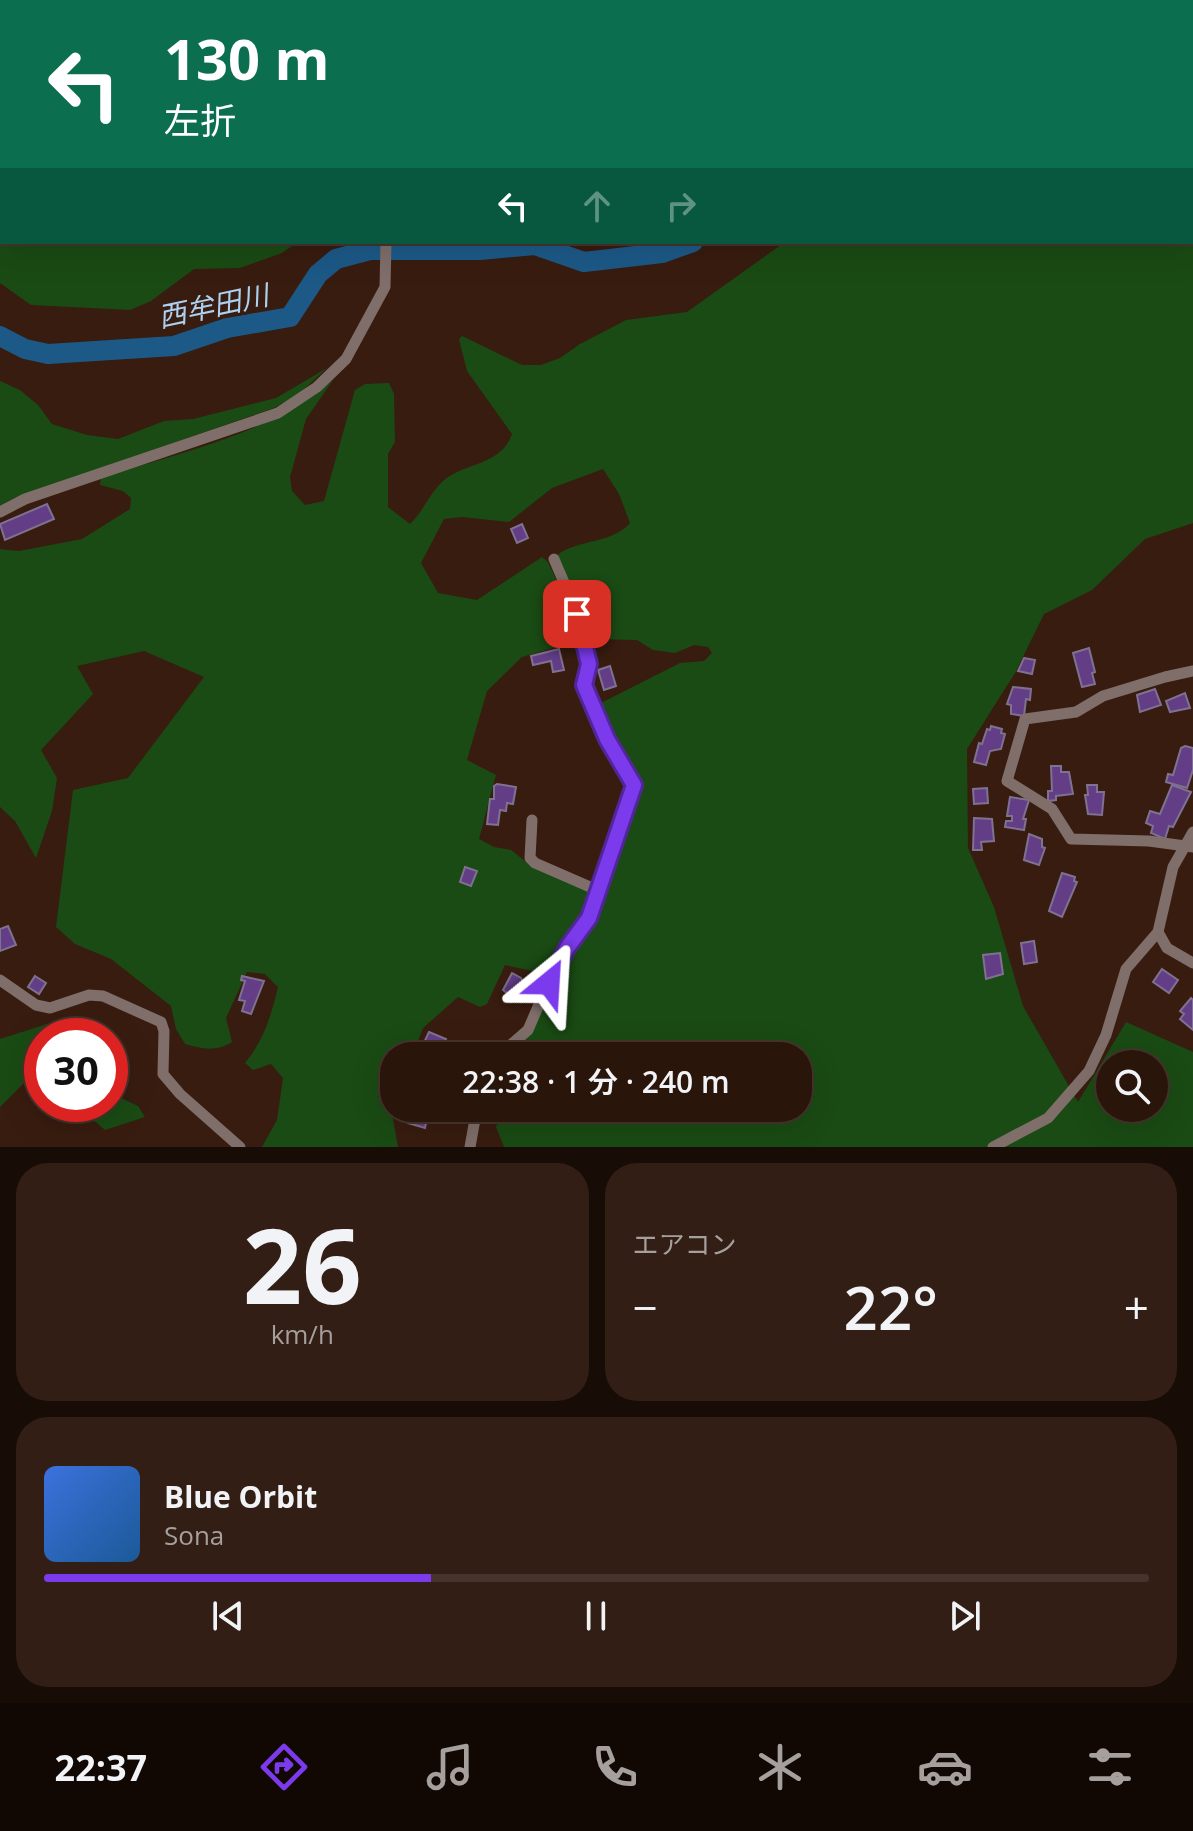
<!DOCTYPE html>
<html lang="ja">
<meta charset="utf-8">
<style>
:root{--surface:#2a150b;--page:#321e14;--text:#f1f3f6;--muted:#a59f9d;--line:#46342c;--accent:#7c3aed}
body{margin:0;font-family:"Open Sans","Noto Sans JP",sans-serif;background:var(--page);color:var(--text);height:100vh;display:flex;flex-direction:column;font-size:30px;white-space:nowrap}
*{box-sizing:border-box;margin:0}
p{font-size:26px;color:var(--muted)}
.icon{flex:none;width:44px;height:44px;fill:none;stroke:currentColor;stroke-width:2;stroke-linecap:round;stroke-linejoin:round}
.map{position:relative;height:1147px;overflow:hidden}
.drawer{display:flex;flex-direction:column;gap:16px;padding:16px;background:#170c06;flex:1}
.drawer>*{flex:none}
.banner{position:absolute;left:0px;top:0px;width:1194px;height:244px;box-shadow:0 8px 32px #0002,0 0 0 2px var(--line);background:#0b6e4f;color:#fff;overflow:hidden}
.fabs{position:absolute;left:1096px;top:1050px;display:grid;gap:16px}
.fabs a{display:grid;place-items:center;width:72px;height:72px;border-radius:50%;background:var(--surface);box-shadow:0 8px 32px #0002,0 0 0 2px var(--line);font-size:40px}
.speed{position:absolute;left:24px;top:1018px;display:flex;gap:16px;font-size:40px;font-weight:700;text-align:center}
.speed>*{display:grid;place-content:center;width:104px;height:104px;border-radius:50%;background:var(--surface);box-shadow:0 8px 32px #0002,0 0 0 2px var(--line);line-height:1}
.speed .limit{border:12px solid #d22;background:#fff;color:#111}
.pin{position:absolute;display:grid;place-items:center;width:68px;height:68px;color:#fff;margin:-34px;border-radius:16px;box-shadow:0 4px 12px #0006}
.me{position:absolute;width:88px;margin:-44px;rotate:27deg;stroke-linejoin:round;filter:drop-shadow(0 0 6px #0008)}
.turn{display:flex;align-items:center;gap:28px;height:168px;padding:0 32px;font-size:36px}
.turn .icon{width:104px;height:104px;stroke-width:2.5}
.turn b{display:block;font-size:56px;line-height:68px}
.lanes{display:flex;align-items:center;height:76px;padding:0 32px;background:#0003;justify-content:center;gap:40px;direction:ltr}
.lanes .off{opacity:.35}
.big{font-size:60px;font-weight:600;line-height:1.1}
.drawer .widget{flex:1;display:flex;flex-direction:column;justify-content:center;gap:12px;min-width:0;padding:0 28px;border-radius:32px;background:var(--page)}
.drawer .dial{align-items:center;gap:0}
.dial b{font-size:104px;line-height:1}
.song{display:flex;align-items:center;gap:24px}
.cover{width:96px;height:96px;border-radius:12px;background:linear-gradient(135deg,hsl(220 70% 55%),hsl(210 70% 35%))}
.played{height:8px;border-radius:4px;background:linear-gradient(90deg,var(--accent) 35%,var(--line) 35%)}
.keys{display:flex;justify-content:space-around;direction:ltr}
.heat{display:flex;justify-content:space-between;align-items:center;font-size:44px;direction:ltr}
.drawer .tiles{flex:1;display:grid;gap:16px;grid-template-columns:1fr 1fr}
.widget:last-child{grid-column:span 2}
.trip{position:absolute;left:380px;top:1042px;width:432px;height:80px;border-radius:32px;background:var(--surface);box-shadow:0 8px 32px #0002,0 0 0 2px var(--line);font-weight:600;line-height:80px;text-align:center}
.tab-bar{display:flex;height:128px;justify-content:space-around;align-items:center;background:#110804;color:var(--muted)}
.tab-bar .icon{width:56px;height:56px}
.tab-bar .current{color:var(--accent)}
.tab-bar b{font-size:36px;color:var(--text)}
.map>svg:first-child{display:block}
</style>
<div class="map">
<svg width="1193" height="1147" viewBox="0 0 1193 1147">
<rect width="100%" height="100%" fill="#381c0f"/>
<!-- green -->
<g fill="#1a4b14" fill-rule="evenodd">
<rect x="30" y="0" width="445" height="2"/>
<path d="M1073 0H1193V523L1145 539 1092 590 1044 614 1015 673 967 749 968 848 994 907 1023 1006 1078 1102 1126 1022 1193 1052V1147H504L496 1127 503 1108H798V1056H505L591 922 637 795 638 784 598 714 599 704 680 663 704 661 712 653 708 647 694 645 675 653 653 650 637 640 590 639 557 555C578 539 612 544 630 523L619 494 603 469 552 488 509 522 462 517 444 519 421 563 438 593 477 600 542 557 548 562 574 618 567 644 522 657 487 691 467 760 496 775 479 839 494 847 511 850 530 865 592 893 584 917 546 974 505 965 487 1004 480 1007 458 997 423 1028 412 1056H394L392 1114 398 1147H262L277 1120 283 1078 271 1064 253 1070 245 1063C264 1040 271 1016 278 987L265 974 247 972 226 1018 232 1042C216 1052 202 1049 185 1044L176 1029 171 1006 111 959 75 944 56 927 73 790 128 778 204 677 144 651 77 666 93 694 41 750 57 778 52 811 36 858 15 821 0 807V549L19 551 82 539 130 509 131 498 123 491 100 485 101 478C180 452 269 435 333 380L306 419 290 477 292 491 305 505 324 501 355 390 365 384 389 383 394 394 395 442 388 454V507L410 524C423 512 428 496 441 483 461 462 501 467 512 434L467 371 459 339 462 336 522 365H541L560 358 580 344 626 320 687 312 785 242H1192V2H1071ZM1110 1064H1154V1108H1110Z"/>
<path d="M0 98 2 242H298L282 253 240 268 194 269 151 301 130 310 31 305 0 283Z"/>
<path d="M327 368 299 394 274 408 14 498 0 506V381L20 390 38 405 52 424 87 435 118 439 164 421 193 419 276 398Z"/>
<path d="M66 1018 89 1036H42V1086L32 1075 0 1107V1039Z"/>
<path d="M119 1097 138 1106 145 1117 105 1130 91 1118Z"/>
</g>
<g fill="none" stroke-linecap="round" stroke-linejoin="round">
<!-- river -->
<g stroke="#1c5987" stroke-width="20">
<path d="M1039 2 1040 0"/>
<path d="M0 336 25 349 48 354 174 346 227 328 290 317 318 274 336 259 370 250H480L535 245 584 262 662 253 693 242"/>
</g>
</g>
<!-- building -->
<g fill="#633e87" stroke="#7f7190" stroke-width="2">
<path d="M47 504 54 519 5 540 0 524Z"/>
<path d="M522 524 528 538 517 543 511 529Z"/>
<path d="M1089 648 1095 672 1092 673 1095 684 1082 687 1073 653Z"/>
<path d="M559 649 564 670 553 672 551 661 533 665 531 656Z"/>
<path d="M1024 658 1035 660 1032 674 1018 671Z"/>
<path d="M610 666 616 686 604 690 598 670Z"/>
<path d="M1013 687 1031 689 1030 700 1026 699 1024 716 1011 714V705L1007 704Z"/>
<path d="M1155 689 1161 705 1140 712 1137 695Z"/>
<path d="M1185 693 1190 708 1170 712 1166 701Z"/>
<path d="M991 726 1002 729 1001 733 1005 734 1001 749 990 751 986 765 974 762 979 743 982 744 987 729 990 730Z"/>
<path d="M1185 746 1193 748V770L1187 788 1166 782 1168 774 1173 775 1181 748Z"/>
<path d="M1051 766H1061V772H1069L1073 794 1056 796V800L1048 801V791H1052Z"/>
<path d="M497 784 516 787 513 804 507 803 506 811 500 810 498 825 487 824 490 799H494V786Z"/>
<path d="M1087 785H1097V792H1104L1102 815 1088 814 1085 795H1088Z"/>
<path d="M1172 785 1191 792 1173 827 1169 826 1165 839 1151 833 1153 826 1146 823 1150 811 1160 814Z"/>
<path d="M987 788 988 803 974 804 973 789Z"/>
<path d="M1010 797 1029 800 1023 819H1026L1024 830 1005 827 1006 821H1012V816H1007Z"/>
<path d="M974 818 992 819 994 841 981 842 982 850H973Z"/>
<path d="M1029 834 1042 839V847L1045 848 1039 865 1024 860Z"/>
<path d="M465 867 477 871 471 886 460 882Z"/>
<path d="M1062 873 1075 877 1074 881 1077 882 1062 917 1049 911Z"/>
<path d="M8 926 16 945 0 951V929Z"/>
<path d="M1034 941 1037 962 1024 964 1021 943Z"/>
<path d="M1000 953 1003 974 986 979 983 955Z"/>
<path d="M1162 969 1178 980 1169 993 1153 982Z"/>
<path d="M512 973 521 978 523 982 512 997 503 990Z"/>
<path d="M35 976 46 983 39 994 28 987Z"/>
<path d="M242 976 264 981 251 1014 242 1011 245 1001 239 1000 245 981 241 980Z"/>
<path d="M1191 998 1193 1000V1030L1180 1019 1184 1014 1180 1011Z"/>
<path d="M429 1032 446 1039 441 1050 433 1056 419 1053Z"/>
<path d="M411 1111 427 1118 425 1128 408 1123Z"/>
</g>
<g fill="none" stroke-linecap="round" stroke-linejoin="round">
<!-- minor -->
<g stroke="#7f6e6a" stroke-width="11">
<path d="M847 2 858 0"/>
<path d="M0 512 25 499 278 413 317 387 346 359 385 287 386 242"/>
<path d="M1193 671 1165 677 1103 696 1076 712 1025 719 1007 781 1052 809 1071 839 1149 841 1193 847"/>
<path d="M532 820 530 858 535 863 597 890"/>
<path d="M1158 932 1167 948 1193 963"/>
<path d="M0 980 36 1005 50 1008 89 995 103 996 161 1022 164 1031 163 1074 180 1094 240 1147"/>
<path d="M498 1056 528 1030 556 965 589 918 634 785 607 739 584 685 583 680 590 671C587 631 569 595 554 559"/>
<path d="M470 1147 477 1108"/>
<path d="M993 1147 1048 1118 1089 1071 1106 1035 1126 969 1158 932 1173 867 1193 832"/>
</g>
</g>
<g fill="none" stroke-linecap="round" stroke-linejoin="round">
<!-- route casing -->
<g stroke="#51269a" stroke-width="20">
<path id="route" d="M549 983 567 948 589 918 634 785 607 739 584 685 589 664 577 614"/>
</g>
<!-- route -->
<use href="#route" stroke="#7c3aed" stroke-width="14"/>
</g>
<g text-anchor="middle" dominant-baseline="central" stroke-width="6" stroke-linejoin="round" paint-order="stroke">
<!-- water labels -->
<g font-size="28" font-style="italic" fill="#acd1f2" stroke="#381c0f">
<text transform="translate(213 305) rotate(-12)">西牟田川</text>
</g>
</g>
</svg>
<div class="fabs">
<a><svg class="icon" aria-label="search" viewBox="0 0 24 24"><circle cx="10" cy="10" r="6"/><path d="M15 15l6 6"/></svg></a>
</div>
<div class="speed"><div class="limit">30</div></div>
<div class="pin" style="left:577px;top:614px;background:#d93025"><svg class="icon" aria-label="arrive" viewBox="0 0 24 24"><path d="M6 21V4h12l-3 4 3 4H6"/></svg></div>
<svg class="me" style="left:549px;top:983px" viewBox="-20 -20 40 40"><path d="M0-17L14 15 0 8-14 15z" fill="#7c3aed" stroke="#fff" stroke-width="4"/></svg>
<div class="trip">22:38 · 1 分 · 240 m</div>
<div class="banner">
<div class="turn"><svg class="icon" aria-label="left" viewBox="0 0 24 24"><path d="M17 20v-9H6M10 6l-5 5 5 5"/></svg><div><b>130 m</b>左折</div></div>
<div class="lanes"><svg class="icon" aria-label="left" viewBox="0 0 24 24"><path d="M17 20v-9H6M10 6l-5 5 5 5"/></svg><svg class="icon off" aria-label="ahead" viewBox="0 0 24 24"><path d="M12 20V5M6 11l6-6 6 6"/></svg><svg class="icon off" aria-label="right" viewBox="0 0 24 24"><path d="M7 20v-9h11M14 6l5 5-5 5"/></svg></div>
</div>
</div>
<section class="drawer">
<div class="tiles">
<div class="widget dial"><b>26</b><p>km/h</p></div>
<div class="widget"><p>エアコン</p>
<div class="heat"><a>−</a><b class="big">22°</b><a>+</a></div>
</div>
<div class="widget">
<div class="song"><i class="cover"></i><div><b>Blue Orbit</b><p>Sona</p></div></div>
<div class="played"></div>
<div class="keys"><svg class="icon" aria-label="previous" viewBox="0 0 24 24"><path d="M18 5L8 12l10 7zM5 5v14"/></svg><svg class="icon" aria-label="pause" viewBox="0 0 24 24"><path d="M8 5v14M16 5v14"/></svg><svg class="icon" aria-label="next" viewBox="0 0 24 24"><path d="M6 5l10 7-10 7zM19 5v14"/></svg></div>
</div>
</div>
</section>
<nav class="tab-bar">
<b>22:37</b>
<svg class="icon current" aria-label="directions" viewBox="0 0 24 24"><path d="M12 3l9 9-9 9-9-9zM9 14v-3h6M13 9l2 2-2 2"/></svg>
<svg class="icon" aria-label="music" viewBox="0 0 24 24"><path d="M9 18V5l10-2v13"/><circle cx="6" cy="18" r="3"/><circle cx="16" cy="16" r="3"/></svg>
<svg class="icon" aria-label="phone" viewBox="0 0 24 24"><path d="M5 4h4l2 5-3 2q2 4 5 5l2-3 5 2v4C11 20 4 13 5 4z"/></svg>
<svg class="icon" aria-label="climate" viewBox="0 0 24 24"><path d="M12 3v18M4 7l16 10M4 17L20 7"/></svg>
<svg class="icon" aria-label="car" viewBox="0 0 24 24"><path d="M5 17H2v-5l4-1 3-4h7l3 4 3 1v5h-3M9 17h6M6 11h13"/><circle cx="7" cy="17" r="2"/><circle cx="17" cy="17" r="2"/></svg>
<svg class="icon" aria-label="filters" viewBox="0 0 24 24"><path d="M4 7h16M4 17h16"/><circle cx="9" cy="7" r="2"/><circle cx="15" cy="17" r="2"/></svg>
</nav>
